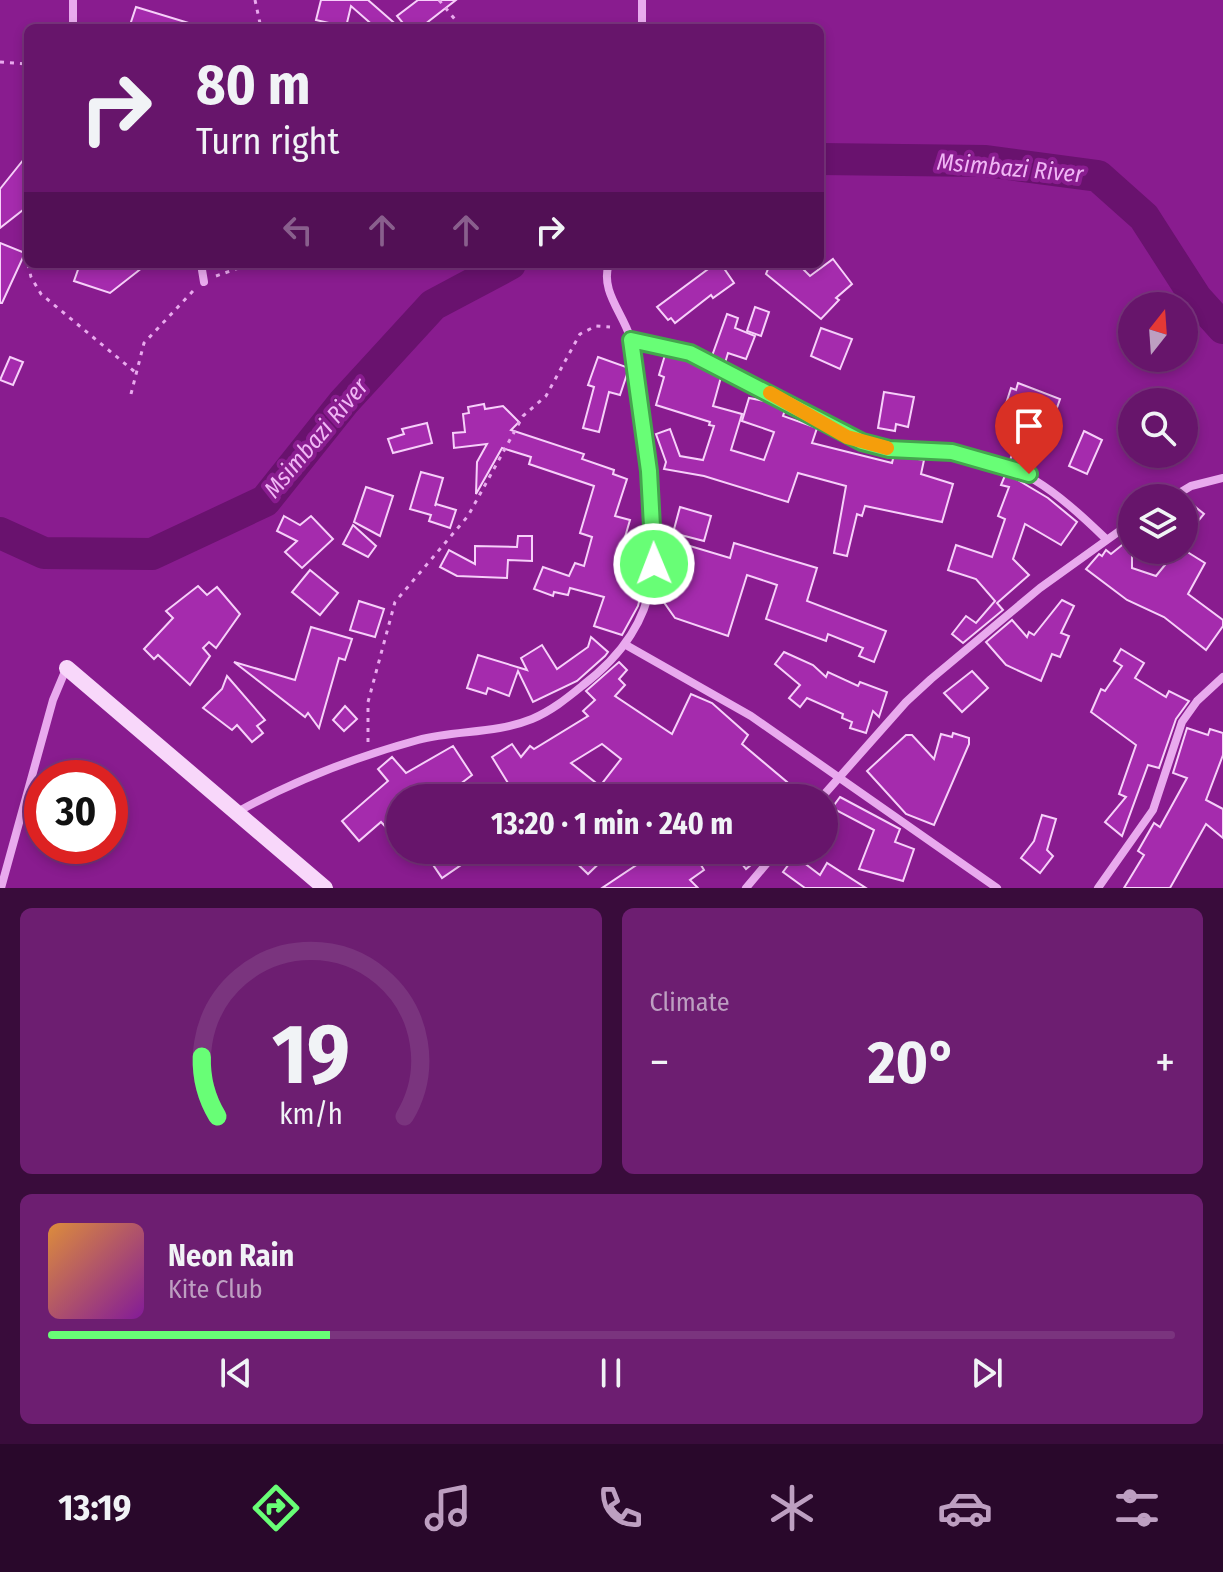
<!DOCTYPE html>
<meta charset="utf-8">
<style>
:root{--surface:#67156b;--page:#6d1e71;--text:#f1f3f6;--muted:#bd9fc1;--line:#7a347e;--accent:#68fe76}
body{margin:0;font-family:"Fira Sans Condensed",sans-serif;background:var(--page);color:var(--text);height:100vh;display:flex;flex-direction:column;font-size:30px;white-space:nowrap}
*{box-sizing:border-box;margin:0}
p{font-size:26px;color:var(--muted)}
.icon{flex:none;width:44px;height:44px;fill:none;stroke:currentColor;stroke-width:2;stroke-linecap:round;stroke-linejoin:round}
.map{position:relative;height:888px;overflow:hidden}
.sheet{display:flex;flex-direction:column;gap:20px;padding:20px;background:#390c3b;flex:1}
.sheet>*{flex:none}
.banner{position:absolute;left:24px;top:24px;width:800px;height:244px;border-radius:12px;box-shadow:0 4px 12px #0003,0 0 0 2px var(--line);background:#67156b;color:var(--text);overflow:hidden}
.needle{width:52px;rotate:17deg}
.fabs{position:absolute;left:1118px;top:292px;display:grid;gap:16px}
.fabs a{display:grid;place-items:center;width:80px;height:80px;border-radius:50%;background:var(--surface);box-shadow:0 4px 12px #0003,0 0 0 2px var(--line);font-size:40px}
.speed{position:absolute;left:24px;top:760px;display:flex;gap:16px;font-size:40px;font-weight:700;text-align:center}
.speed>*{display:grid;place-content:center;width:104px;height:104px;border-radius:50%;background:var(--surface);box-shadow:0 4px 12px #0003,0 0 0 2px var(--line);line-height:1}
.speed .limit{border:12px solid #d22;background:#fff;color:#111}
.pin{position:absolute;display:grid;place-items:center;width:68px;height:68px;color:#fff;margin:-82px -34px;border-radius:50% 50% 50% 0;rotate:-45deg;box-shadow:0 0 8px #0007}
.pin .icon{rotate:45deg}
.me{position:absolute;width:88px;margin:-44px;rotate:359deg;stroke-linejoin:round;filter:drop-shadow(0 0 6px #0008)}
.turn{display:flex;align-items:center;gap:28px;height:168px;padding:0 40px;font-size:36px}
.turn .icon{width:104px;height:104px;stroke-width:2.5}
.turn b{display:block;font-size:56px;line-height:68px}
.lanes{display:flex;align-items:center;height:76px;padding:0 40px;background:#0003;justify-content:center;gap:40px;direction:ltr}
.lanes .off{opacity:.35}
.big{font-size:60px;font-weight:700;line-height:1.1}
.sheet .widget{flex:1;display:flex;flex-direction:column;justify-content:center;gap:12px;min-width:0;padding:0 28px;border-radius:12px;background:var(--page)}
.sheet .dial{align-items:center;gap:0}
.dial svg{height:208px;overflow:visible;fill:none;stroke:var(--line);stroke-width:7;stroke-linecap:round;text-anchor:middle}
.dial text{fill:var(--text);stroke:none}
.song{display:flex;align-items:center;gap:24px}
.cover{width:96px;height:96px;border-radius:12px;background:linear-gradient(135deg,hsl(30 70% 55%),hsl(290 70% 35%))}
.played{height:8px;border-radius:4px;background:linear-gradient(90deg,var(--accent) 25%,var(--line) 25%)}
.keys{display:flex;justify-content:space-around;direction:ltr}
.heat{display:flex;justify-content:space-between;align-items:center;font-size:44px;direction:ltr}
.sheet .tiles{flex:1;display:grid;gap:20px;grid-template-columns:1fr 1fr}
.widget:last-child{grid-column:span 2}
.trip{position:absolute;left:386px;top:784px;width:452px;height:80px;border-radius:40px;background:var(--surface);box-shadow:0 4px 12px #0003,0 0 0 2px var(--line);font-weight:700;line-height:80px;text-align:center}
.menu{display:flex;height:128px;justify-content:space-around;align-items:center;background:#29082b;color:var(--muted)}
.menu .icon{width:56px;height:56px}
.menu .on{color:var(--accent)}
.menu b{font-size:36px;color:var(--text)}
.map>svg:first-child{display:block}
</style>
<div class="map">
<svg width="1223" height="888" viewBox="0 0 1223 888">
<rect width="100%" height="100%" fill="#891c8f"/>
<g fill="none" stroke-linecap="round" stroke-linejoin="round">
<!-- river -->
<g stroke="#69126e" stroke-width="32">
<path d="M820 159 986 161 1098 176 1144 217 1196 298 1223 328"/>
<path d="M0 533 44 553 152 554 265 501 344 402 433 305 510 264"/>
</g>
</g>
<!-- building -->
<g fill="#a52bad" stroke="#f7d0fa" stroke-width="2" fill-rule="evenodd">
<path d="M321 0H368L400 28H376L351 6 346 27 316 20Z"/>
<path d="M418 0H456L420 28H407L397 16Z"/>
<path d="M136 7 192 24V28L130 25Z"/>
<path d="M28 154V206L0 228V189Z"/>
<path d="M0 243 25 253 2 303H0Z"/>
<path d="M833 259 852 284 836 298 839 300 821 319 766 274 770 264H798L810 276Z"/>
<path d="M80 264H103L118 269 124 264H147L110 293 74 281Z"/>
<path d="M715 264H721L734 283 713 298 711 295 675 323 671 318 668 320 657 307Z"/>
<path d="M755 307 769 312 761 336 747 331Z"/>
<path d="M727 314 738 318 735 328 755 336 746 359 728 353 725 363 712 356Z"/>
<path d="M821 328 852 339 840 369 811 356Z"/>
<path d="M665 355 690 361 721 377 713 406 742 414 731 450 764 460 774 432 742 421 749 398 770 402 785 410 783 416 817 428 812 443 892 463 894 455 924 460 921 474 953 484 942 522 865 506 862 516 857 514 847 556 834 553 846 486 798 473 788 502 704 476 664 469 666 462 656 434 670 429 680 456 703 460 714 426 709 425 710 422 656 405 664 377 659 375Z"/>
<path d="M10 357 23 362 13 385 0 380Z"/>
<path d="M598 357 629 368 620 395 609 392 599 432 583 428 594 387 588 385Z"/>
<path d="M1018 383 1060 399 1052 422 1048 421 1045 429 1041 428 1027 468 1010 460 1023 427 1011 423 1014 414 1004 410 1011 388 1016 390Z"/>
<path d="M884 392 914 397 908 427 896 424 895 431 878 428Z"/>
<path d="M484 404 485 409 503 406 519 422 511 430 584 454 582 459 614 470 613 474 627 479 615 516 630 520 616 568 645 578 638 606 622 635 594 626 604 597 570 588 568 595 554 592 553 596 534 589 543 567 569 576 575 563 584 566 592 537 580 533 594 486 529 464 531 457 502 448 476 494 477 462 487 444 454 448 453 433 465 432 463 414 469 413 468 407Z"/>
<path d="M427 423 432 443 393 453 388 439 404 434 402 429Z"/>
<path d="M1084 431 1102 440 1087 474 1069 466Z"/>
<path d="M421 472 443 478 435 506 436 504 456 510 450 528 429 521 431 515 410 509Z"/>
<path d="M1006 473 1048 498 1077 522 1061 545 1025 524 1013 559 1029 575 997 603 1003 610 963 643 952 634 966 616 976 623 995 601 976 579 948 570 956 545 992 557 1005 519 998 516 1009 487 1001 485Z"/>
<path d="M366 487 393 496 380 536 354 522Z"/>
<path d="M1193 505 1204 514 1184 538V515Z"/>
<path d="M680 507 711 516 704 541 673 533Z"/>
<path d="M284 516 300 525 311 516 333 539 302 568 285 552 297 541 277 531Z"/>
<path d="M353 525 376 546 368 557 343 544Z"/>
<path d="M518 536H532V561L508 560 507 578 457 576 440 567 449 550 475 564V546L517 547Z"/>
<path d="M1132 537V568L1156 576 1177 550H1184L1205 563 1188 594 1223 620V626L1206 650 1164 617 1127 600 1086 569 1099 554 1102 556 1106 550 1111 554Z"/>
<path d="M734 543 817 568 807 601 886 631 874 662 859 656 863 648 828 634 826 641 766 619 777 585 747 575 728 636 675 618 656 591 659 582 665 584 672 563 684 567 690 546 730 558Z"/>
<path d="M310 570 338 593 320 615 292 592Z"/>
<path d="M198 586 207 595 217 587 240 614 216 648 209 642 203 648 210 656 190 685 158 655 154 659 144 649 173 618 166 611Z"/>
<path d="M1062 600 1074 606 1061 633 1069 636 1060 657 1052 654 1041 681 1006 665 986 642 1012 620 1027 637 1029 632 1034 635Z"/>
<path d="M359 601 384 609 375 637 350 630Z"/>
<path d="M311 627 352 639 345 660 339 658 319 728 308 713 305 717 234 662 295 680Z"/>
<path d="M591 637 608 652 605 656 577 681 533 702 518 671 509 696 488 688 486 694 467 688 478 655 527 670 521 658 542 645 557 669 588 647Z"/>
<path d="M1121 649 1144 663 1135 678 1166 697 1169 691 1189 701 1176 719 1159 768 1148 765 1122 836 1105 822 1126 797 1119 794 1136 745 1091 712 1101 689 1105 691 1122 666 1114 661Z"/>
<path d="M784 652 813 665 826 677 828 672 858 686 860 682 887 692 879 717 873 711 866 733 850 728 852 722 842 718 843 714 807 698 800 707 789 698 800 685 775 664Z"/>
<path d="M619 662 627 670 619 679 625 685 615 696 672 734 691 694 712 703 748 735 742 744 787 782 774 798H500L508 783 492 757 512 744 521 757 530 746 534 749 588 716 583 711 595 700 586 691ZM602 744 621 759 600 786 571 763Z"/>
<path d="M972 671 988 688 962 712 944 693Z"/>
<path d="M227 676 265 720 257 726 263 733 252 742 237 725 232 730 203 708 222 689Z"/>
<path d="M345 706 357 719 344 731 333 720Z"/>
<path d="M1187 728 1208 735 1210 729 1223 733V755L1206 800 1223 809V838L1206 824 1170 888H1124L1144 855 1138 851 1154 823 1160 827 1187 778 1173 773Z"/>
<path d="M953 733 969 738V744L934 825 906 814 867 771 906 735H912L934 759 941 734 952 737Z"/>
<path d="M453 746 472 775 442 798H400V842L381 822 359 841 342 821 388 781 378 769 392 757 406 773Z"/>
<path d="M840 797 900 829 895 842 914 849 903 881 859 869 874 830 832 808Z"/>
<path d="M1042 815 1056 819 1047 850 1053 856 1040 873 1021 858 1034 841Z"/>
<path d="M423 850H483L442 878Z"/>
<path d="M563 850H613L588 874Z"/>
<path d="M659 850H713L701 865 704 870 690 880 698 888H602Z"/>
<path d="M731 850H769L746 869Z"/>
<path d="M795 856 820 875 827 863 866 888H805L783 872Z"/>
</g>
<g fill="none" stroke-linecap="round" stroke-linejoin="round">
<!-- path -->
<g stroke="#e9aaee" stroke-width="3" stroke-dasharray="4 6" stroke-linecap="butt">
<path d="M255 0 261 28"/>
<path d="M439 0 462 28"/>
<path d="M0 62 28 64"/>
<path d="M28 263V239"/>
<path d="M28 264 31 277 41 294 135 372"/>
<path d="M216 276 239 268 276 264"/>
<path d="M131 394 144 343 193 291"/>
<path d="M368 742V702L395 602 468 516 523 416 546 396 580 334 596 326 610 327"/>
</g>
<!-- street -->
<g stroke="#e9aaee" stroke-width="8">
<path d="M73 28V0"/>
<path d="M642 28V0"/>
<path d="M201 264 204 282"/>
<path d="M631 340 690 353 862 442C890 450 918 448 947 451 1018 459 1056 491 1105 538"/>
<path d="M1171 498 1191 486 1223 478"/>
<path d="M626 645 751 716 997 888"/>
<path d="M821 798 906 702 931 679 1040 588 1132 522"/>
<path d="M239 811C296 780 355 757 418 740 456 730 495 734 532 719 551 711 566 699 582 686 669 620 660 549 646 451 642 414 641 372 630 337 622 312 600 290 609 264"/>
<path d="M1 888 53 700 66 669"/>
<path d="M746 888 778 850"/>
<path d="M1098 888 1153 810 1182 722 1197 701 1223 677"/>
</g>
<!-- secondary -->
<path stroke="#f8d7fa" stroke-width="16" d="M67 668 325 888"/>
</g>
<g fill="none" stroke-linecap="round" stroke-linejoin="round">
<!-- route casing -->
<g stroke="#44a54d" stroke-width="20">
<path id="route" d="M654 564 649 471 631 340 690 353 862 442 889 449 952 452 1029 474"/>
</g>
<!-- route -->
<use href="#route" stroke="#68fe76" stroke-width="14"/>
<!-- slow -->
<path stroke="#f59e0b" stroke-width="14" d="M770 393 847 437 887 448"/>
</g>
<g text-anchor="middle" dominant-baseline="central" stroke-width="8" stroke-linejoin="round" paint-order="stroke">
<!-- water labels -->
<g font-size="24" font-style="italic" fill="#f0b6f5" stroke="#891c8f">
<text transform="translate(1010 168) rotate(5)">Msimbazi River</text>
<text transform="translate(316 438) rotate(-50)">Msimbazi River</text>
</g>
</g>
</svg>
<div class="fabs">
<a><svg class="needle" viewBox="-14 -14 28 28"><path d="M0-13l5 13h-10z" fill="#e53935"/><path d="M0 13l5-13h-10z" fill="#bd9fc1"/></svg></a>
<a><svg class="icon" aria-label="search" viewBox="0 0 24 24"><circle cx="10" cy="10" r="6"/><path d="M15 15l6 6"/></svg></a>
<a><svg class="icon" aria-label="layers" viewBox="0 0 24 24"><path d="M12 4l9 5-9 5-9-5zM3 14l9 5 9-5"/></svg></a>
</div>
<div class="speed"><div class="limit">30</div></div>
<div class="pin" style="left:1029px;top:474px;background:#d93025"><svg class="icon" aria-label="arrive" viewBox="0 0 24 24"><path d="M6 21V4h12l-3 4 3 4H6"/></svg></div>
<svg class="me" style="left:654px;top:564px" viewBox="-20 -20 40 40"><circle r="17" fill="#68fe76" stroke="#fff" stroke-width="3"/><path d="M0-11L8 9 0 5-8 9z" fill="#fff"/></svg>
<div class="trip">13:20 · 1 min · 240 m</div>
<div class="banner">
<div class="turn"><svg class="icon" aria-label="right" viewBox="0 0 24 24"><path d="M7 20v-9h11M14 6l5 5-5 5"/></svg><div><b>80 m</b>Turn right</div></div>
<div class="lanes"><svg class="icon off" aria-label="left" viewBox="0 0 24 24"><path d="M17 20v-9H6M10 6l-5 5 5 5"/></svg><svg class="icon off" aria-label="ahead" viewBox="0 0 24 24"><path d="M12 20V5M6 11l6-6 6 6"/></svg><svg class="icon off" aria-label="ahead" viewBox="0 0 24 24"><path d="M12 20V5M6 11l6-6 6 6"/></svg><svg class="icon" aria-label="right" viewBox="0 0 24 24"><path d="M7 20v-9h11M14 6l5 5-5 5"/></svg></div>
</div>
</div>
<section class="sheet">
<div class="tiles">
<div class="widget dial"><svg viewBox="0 0 100 80">
<path d="M14 69A42 42 0 1 1 86 69"/>
<path d="M14 69A42 42 0 0 1 8 46" stroke="#68fe76"/>
<text x="50" y="56" font-size="32" font-weight="700">19</text>
<text x="50" y="72" font-size="11">km/h</text>
</svg></div>
<div class="widget"><p>Climate</p>
<div class="heat"><a>−</a><b class="big">20°</b><a>+</a></div>
</div>
<div class="widget">
<div class="song"><i class="cover"></i><div><b>Neon Rain</b><p>Kite Club</p></div></div>
<div class="played"></div>
<div class="keys"><svg class="icon" aria-label="previous" viewBox="0 0 24 24"><path d="M18 5L8 12l10 7zM5 5v14"/></svg><svg class="icon" aria-label="pause" viewBox="0 0 24 24"><path d="M8 5v14M16 5v14"/></svg><svg class="icon" aria-label="next" viewBox="0 0 24 24"><path d="M6 5l10 7-10 7zM19 5v14"/></svg></div>
</div>
</div>
</section>
<nav class="menu">
<b>13:19</b>
<svg class="icon on" aria-label="directions" viewBox="0 0 24 24"><path d="M12 3l9 9-9 9-9-9zM9 14v-3h6M13 9l2 2-2 2"/></svg>
<svg class="icon" aria-label="music" viewBox="0 0 24 24"><path d="M9 18V5l10-2v13"/><circle cx="6" cy="18" r="3"/><circle cx="16" cy="16" r="3"/></svg>
<svg class="icon" aria-label="phone" viewBox="0 0 24 24"><path d="M5 4h4l2 5-3 2q2 4 5 5l2-3 5 2v4C11 20 4 13 5 4z"/></svg>
<svg class="icon" aria-label="climate" viewBox="0 0 24 24"><path d="M12 3v18M4 7l16 10M4 17L20 7"/></svg>
<svg class="icon" aria-label="car" viewBox="0 0 24 24"><path d="M5 17H2v-5l4-1 3-4h7l3 4 3 1v5h-3M9 17h6M6 11h13"/><circle cx="7" cy="17" r="2"/><circle cx="17" cy="17" r="2"/></svg>
<svg class="icon" aria-label="filters" viewBox="0 0 24 24"><path d="M4 7h16M4 17h16"/><circle cx="9" cy="7" r="2"/><circle cx="15" cy="17" r="2"/></svg>
</nav>
